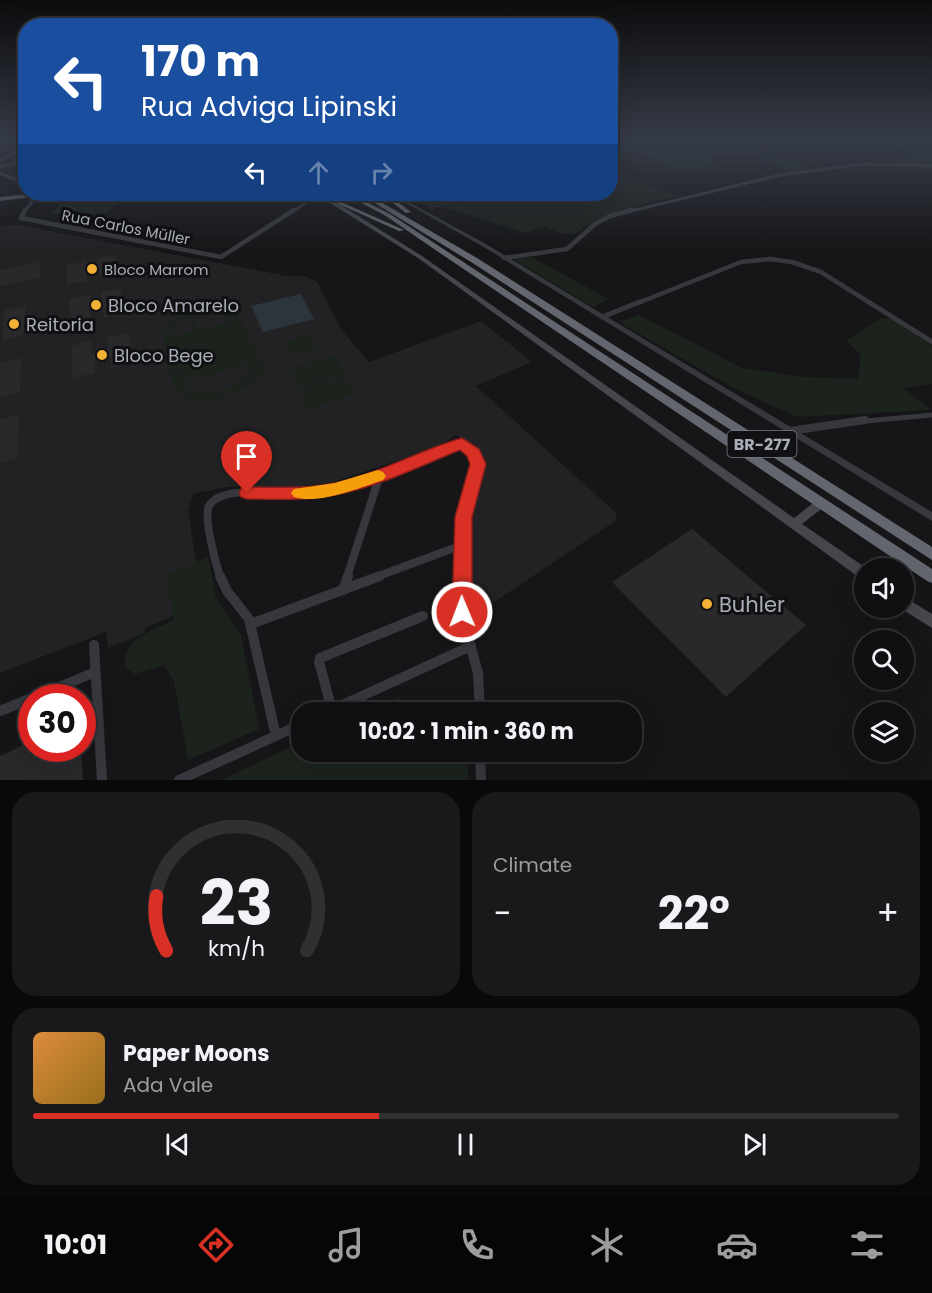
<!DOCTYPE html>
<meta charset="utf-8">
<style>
:root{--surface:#101012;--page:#19191b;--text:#f1f3f6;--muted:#9c9d9f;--line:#303032;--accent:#d93025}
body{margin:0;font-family:Poppins,sans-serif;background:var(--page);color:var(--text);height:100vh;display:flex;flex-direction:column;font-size:22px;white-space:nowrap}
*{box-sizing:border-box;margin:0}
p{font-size:20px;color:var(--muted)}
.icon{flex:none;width:33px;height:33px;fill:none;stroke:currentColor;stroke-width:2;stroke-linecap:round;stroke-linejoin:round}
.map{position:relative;height:780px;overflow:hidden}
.details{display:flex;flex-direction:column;gap:12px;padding:12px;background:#09090a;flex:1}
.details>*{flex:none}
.banner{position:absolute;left:18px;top:18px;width:600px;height:183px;border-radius:24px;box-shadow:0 6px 24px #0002,0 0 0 2px var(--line);background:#1a4fa0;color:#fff;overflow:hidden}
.controls{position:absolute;left:854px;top:558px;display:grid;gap:12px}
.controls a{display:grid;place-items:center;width:60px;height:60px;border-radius:50%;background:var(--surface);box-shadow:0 6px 24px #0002,0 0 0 2px var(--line);font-size:30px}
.speed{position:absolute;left:18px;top:684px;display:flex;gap:12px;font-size:30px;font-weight:700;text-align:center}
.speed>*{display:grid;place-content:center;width:78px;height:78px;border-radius:50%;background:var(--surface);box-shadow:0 6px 24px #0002,0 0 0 2px var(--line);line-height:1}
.speed .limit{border:9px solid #d22;background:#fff;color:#111}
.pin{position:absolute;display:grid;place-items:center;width:51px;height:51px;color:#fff;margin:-62px -26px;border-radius:50% 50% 50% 0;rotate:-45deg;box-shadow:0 0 6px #0007}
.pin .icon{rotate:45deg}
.me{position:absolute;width:66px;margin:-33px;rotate:359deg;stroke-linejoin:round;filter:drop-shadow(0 0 4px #0008)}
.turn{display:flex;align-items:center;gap:21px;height:126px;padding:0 24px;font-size:27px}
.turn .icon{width:78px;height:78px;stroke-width:2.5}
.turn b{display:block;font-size:42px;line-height:51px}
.lanes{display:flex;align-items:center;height:57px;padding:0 24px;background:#0003;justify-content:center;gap:30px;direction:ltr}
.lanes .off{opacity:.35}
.big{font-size:45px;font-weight:700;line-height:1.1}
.details .card{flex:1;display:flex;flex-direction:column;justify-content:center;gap:9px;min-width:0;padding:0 21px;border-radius:24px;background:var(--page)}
.details .dial{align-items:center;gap:0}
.dial svg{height:156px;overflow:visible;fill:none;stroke:var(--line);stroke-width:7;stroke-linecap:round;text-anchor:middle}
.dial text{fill:var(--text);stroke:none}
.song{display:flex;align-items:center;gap:18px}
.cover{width:72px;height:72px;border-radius:9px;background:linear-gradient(135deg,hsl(30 70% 55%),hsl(40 70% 35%))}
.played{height:6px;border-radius:3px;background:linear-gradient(90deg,var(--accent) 40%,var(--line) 40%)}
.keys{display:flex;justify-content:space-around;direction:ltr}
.heat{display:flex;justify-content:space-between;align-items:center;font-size:33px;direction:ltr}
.details .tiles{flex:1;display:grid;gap:12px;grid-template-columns:1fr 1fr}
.card:last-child{grid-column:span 2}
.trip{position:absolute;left:291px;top:702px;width:351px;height:60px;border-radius:24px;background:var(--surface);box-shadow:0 6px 24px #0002,0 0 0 2px var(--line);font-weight:700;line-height:60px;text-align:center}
.menu{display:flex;height:96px;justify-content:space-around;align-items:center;background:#060607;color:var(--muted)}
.menu .icon{width:42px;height:42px}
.menu .on{color:var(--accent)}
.menu b{font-size:27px;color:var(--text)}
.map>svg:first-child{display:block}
</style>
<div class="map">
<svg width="932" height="780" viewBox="0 0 932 780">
<rect width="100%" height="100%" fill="#161618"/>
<!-- built -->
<g fill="#222225">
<path d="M400 194H494L432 209Z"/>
<path d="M18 225 287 276H305L317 282 341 329 369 362 481 321 532 362 476 386 615 512 617 520 473 616 468 595V550L481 467 474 450 464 439 455 435 446 442 414 455 330 483 294 487H228L201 492 193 494 188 510 198 575 209 601 145 628V633L108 648 106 632 0 673V226Z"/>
</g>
<!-- green -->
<g fill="#1c231d" fill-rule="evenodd">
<path d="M611 141H719L793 161 808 169H785L761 156 743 154 707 156 715 166C705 167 693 170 682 169 657 166 636 144 611 152Z"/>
<path d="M894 141H932V165L882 163 907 157 910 153 902 144Z"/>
<path d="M611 172 677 196C641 205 605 211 575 234L559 233 545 227 526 233 442 207 494 194H610Z"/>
<path d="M69 194H172L169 198 118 204 84 229 65 226 72 212 50 214Z"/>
<path d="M532 257 608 299 593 307 513 259Z"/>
<path d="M213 309 229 310 239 316 268 377 259 380 257 377C241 396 187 413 173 385L162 332C172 315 195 310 213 309ZM216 313 224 315 231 321 252 369C243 388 197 402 183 382L170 331 177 323 189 317 193 329 197 328 193 316Z"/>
<path d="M639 315 742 368 803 377 858 379 861 355 846 341 881 318 892 319 932 346V384L903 388 931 410 797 417 732 387 619 322Z"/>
<path d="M230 322 249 364 186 381 172 336Z"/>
<path d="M311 335 318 349 292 356 284 342Z"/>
<path d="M335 356 346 373 298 387 289 368Z"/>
<path d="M344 377 356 394 308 410 299 389Z"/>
<path d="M208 557 216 598 241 635 259 729 188 760 174 681 164 665 135 674 125 667C123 637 151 632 174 620L166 574Z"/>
<path d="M399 697 406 712H365Z"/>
<path d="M301 742 302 752H467L469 780H221Z"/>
</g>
<!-- water -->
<path fill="#2c353c" d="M301 294 314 319 263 332 251 306Z"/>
<!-- building -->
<g fill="#29292c">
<path d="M115 255 118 275 100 278 99 271 86 273V281L67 285V265L86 261V268L98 266 97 258Z"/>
<path d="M41 262 40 278 0 286V270Z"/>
<path d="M120 288 125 313 104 317 102 307 89 309 91 320 70 325 69 299 89 295 90 303 102 300 101 292Z"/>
<path d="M26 306 24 335 2 340 5 310Z"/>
<path d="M129 333 134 363 111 368 110 357 94 361 95 373 72 378 71 346 91 341 92 353 109 349 107 338Z"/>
<path d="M21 358 20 392 0 397V363Z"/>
<path d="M19 414 17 458 0 463V420Z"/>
<path d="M692 529 806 625 726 697 612 582Z"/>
<path d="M32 741V748H81L83 780H0V756Z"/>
</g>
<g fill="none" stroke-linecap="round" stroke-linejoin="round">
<!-- minor-far4 -->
<g stroke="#37383d" stroke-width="3">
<path d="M0 161 16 152 13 141"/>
<path d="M0 167 26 161"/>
<path d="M0 173 26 184"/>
<path d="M24 212 38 194"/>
<path d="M292 212 319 194"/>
<path d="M627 212 780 175 863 164 932 166"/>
</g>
<!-- minor-far3 -->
<g stroke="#37383d" stroke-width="4.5">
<path d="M25 210 21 218 221 257 294 210"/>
<path d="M504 258 567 249 595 224 610 216 632 210"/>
<path d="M638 303 741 262 770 259 792 262 821 272 870 303"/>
</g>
<!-- minor-far2 -->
<g stroke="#37383d" stroke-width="5">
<path d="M867 301 932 342"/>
<path d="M602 317 642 301"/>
<path d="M855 422 932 415"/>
</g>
<!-- minor-far1 -->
<g stroke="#37383d" stroke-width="8">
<path d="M790 431 865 420"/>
<path d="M220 577C216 563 203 519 209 506 220 484 286 494 306 493 361 489 412 464 462 443L473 453 478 464 463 517 462 577"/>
<path d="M347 577 380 475"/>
<path d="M376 577 462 545"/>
</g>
<!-- minor -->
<g stroke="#37383d" stroke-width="10">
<path d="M220 576 227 591 249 619 276 736"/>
<path d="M462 576 461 599 465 625 478 673 480 712"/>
<path d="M343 590 348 576"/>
<path d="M251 624 380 576"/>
<path d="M94 645 102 780"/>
<path d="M33 698 95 672"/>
<path d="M332 710 319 662 320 658 423 616"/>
<path d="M0 711 32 698"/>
<path d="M327 712 471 646"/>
<path d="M480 752 481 780"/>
<path d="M179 780 302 724"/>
</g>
<!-- tertiary -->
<path fill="#37383d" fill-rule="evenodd" d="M390 194H394L486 244 932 512V521L482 246Z"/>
<!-- secondary -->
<g fill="#45474d" fill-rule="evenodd">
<path d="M319 194H323L422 256 794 518 817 500 821 499 825 500 827 503 825 506 802 524 866 568H864V579L860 578 418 258 319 196Z"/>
<path d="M903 596 932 614V628L900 608H903Z"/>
</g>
<!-- primary -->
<path fill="#53555c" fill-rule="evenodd" d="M31 194H43L40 196 0 201V197Z"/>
<!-- motorway -->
<g fill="#63666e" fill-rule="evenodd">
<path d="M316 194H323L404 230 399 231Z"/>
<path d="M344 194H351L390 214 932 569V583L927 581 434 249 386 216Z"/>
<path d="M360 194H367L477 258 932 547V560L471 262Z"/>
<path d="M381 194H387L411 212 406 213Z"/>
</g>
</g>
<!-- sky -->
<linearGradient id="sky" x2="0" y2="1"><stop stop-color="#0c0c0d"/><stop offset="0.56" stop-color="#363c48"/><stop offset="1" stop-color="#363c48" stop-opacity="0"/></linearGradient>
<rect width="932" height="250" fill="url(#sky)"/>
<!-- route -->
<path fill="#d93025" stroke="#8d1f18" stroke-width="1.5" d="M462 438 479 449 486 464 472 517V612L469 619 462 621 455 619 452 612 455 517 470 464 467 456 460 450C420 466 378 487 335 495 306 501 276 499 247 499L241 497 239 493 241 488 247 487C276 487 307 489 335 483 379 474 419 450 462 438Z"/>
<!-- slow -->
<path fill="#f59e0b" d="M378 470 383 472 386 476 383 480C359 488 318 505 294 497L291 493 294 489 335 483Z"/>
<!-- markers -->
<g fill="#f2b134" stroke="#111113" stroke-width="2">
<circle cx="92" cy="269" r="6"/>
<circle cx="96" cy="305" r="6"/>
<circle cx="14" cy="324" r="6"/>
<circle cx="102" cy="355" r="6"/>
<circle cx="707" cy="604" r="6"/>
</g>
<g text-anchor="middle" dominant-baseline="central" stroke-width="6" stroke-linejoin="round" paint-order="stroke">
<!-- far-street labels -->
<g font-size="15" fill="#a8adb8" stroke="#111113">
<text transform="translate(126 227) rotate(11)">Rua Carlos Müller</text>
</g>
<!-- far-poi labels -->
<g font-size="15" fill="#a8adb8" stroke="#111113" text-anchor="start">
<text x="104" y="269">Bloco Marrom</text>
</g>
<!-- shield labels -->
<rect fill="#111113" stroke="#7b7e86" stroke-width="1.5" x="727.5" y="431" width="69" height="26" rx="4.5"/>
<g font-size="16" font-weight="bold" fill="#a8adb8">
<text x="762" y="444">BR-277</text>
</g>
<!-- poi labels -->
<g font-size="18" fill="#a8adb8" stroke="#111113" text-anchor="start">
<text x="108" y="305">Bloco Amarelo</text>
<text x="26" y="324">Reitoria</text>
<text x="114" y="355">Bloco Bege</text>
</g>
<!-- near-poi labels -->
<g font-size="21" fill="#a8adb8" stroke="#111113" text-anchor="start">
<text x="719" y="604">Buhler</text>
</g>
</g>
</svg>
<div class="controls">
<a><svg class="icon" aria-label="sound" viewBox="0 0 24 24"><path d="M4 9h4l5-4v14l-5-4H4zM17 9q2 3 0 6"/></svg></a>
<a><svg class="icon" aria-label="search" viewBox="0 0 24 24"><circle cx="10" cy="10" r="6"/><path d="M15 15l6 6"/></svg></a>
<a><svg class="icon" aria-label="layers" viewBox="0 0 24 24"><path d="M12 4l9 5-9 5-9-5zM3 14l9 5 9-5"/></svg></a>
</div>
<div class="speed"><div class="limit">30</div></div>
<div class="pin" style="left:247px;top:493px;background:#d93025"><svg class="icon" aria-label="arrive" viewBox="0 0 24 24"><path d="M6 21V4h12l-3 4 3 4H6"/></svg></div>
<svg class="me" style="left:462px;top:612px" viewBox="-20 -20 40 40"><circle r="17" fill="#d93025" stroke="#fff" stroke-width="3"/><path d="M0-11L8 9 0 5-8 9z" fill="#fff"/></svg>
<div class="trip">10:02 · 1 min · 360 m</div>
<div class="banner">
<div class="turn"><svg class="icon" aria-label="left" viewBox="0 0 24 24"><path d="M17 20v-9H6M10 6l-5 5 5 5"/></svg><div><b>170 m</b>Rua Adviga Lipinski</div></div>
<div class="lanes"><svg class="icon" aria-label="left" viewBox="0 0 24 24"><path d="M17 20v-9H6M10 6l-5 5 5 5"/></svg><svg class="icon off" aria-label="ahead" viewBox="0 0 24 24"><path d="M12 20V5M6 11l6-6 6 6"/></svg><svg class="icon off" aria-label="right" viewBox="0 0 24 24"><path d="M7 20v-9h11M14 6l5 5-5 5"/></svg></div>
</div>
</div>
<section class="details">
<div class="tiles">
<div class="card dial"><svg viewBox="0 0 100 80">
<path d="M14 69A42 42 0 1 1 86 69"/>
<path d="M14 69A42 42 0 0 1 9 41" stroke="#d93025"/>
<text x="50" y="56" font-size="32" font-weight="700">23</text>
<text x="50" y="72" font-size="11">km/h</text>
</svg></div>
<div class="card"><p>Climate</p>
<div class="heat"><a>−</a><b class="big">22°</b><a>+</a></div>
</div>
<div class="card">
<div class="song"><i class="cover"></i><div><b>Paper Moons</b><p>Ada Vale</p></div></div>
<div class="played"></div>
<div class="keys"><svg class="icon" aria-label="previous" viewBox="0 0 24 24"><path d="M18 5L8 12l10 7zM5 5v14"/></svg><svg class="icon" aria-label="pause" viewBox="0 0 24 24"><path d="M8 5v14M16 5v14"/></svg><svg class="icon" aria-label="next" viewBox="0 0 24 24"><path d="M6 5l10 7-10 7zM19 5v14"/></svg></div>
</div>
</div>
</section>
<nav class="menu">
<b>10:01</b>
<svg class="icon on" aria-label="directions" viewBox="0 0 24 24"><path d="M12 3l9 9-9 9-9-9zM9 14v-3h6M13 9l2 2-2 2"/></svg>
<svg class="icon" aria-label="music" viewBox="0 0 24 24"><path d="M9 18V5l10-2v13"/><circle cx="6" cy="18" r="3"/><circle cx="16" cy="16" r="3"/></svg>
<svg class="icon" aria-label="phone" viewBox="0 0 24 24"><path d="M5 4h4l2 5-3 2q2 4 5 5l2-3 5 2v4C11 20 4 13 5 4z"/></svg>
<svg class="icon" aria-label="climate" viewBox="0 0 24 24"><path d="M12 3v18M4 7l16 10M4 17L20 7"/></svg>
<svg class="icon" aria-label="car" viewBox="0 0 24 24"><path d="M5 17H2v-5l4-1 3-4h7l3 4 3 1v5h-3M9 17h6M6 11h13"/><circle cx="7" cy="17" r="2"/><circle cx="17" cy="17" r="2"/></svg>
<svg class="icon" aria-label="filters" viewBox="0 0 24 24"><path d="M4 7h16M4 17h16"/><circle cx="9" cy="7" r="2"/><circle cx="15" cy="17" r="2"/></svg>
</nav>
